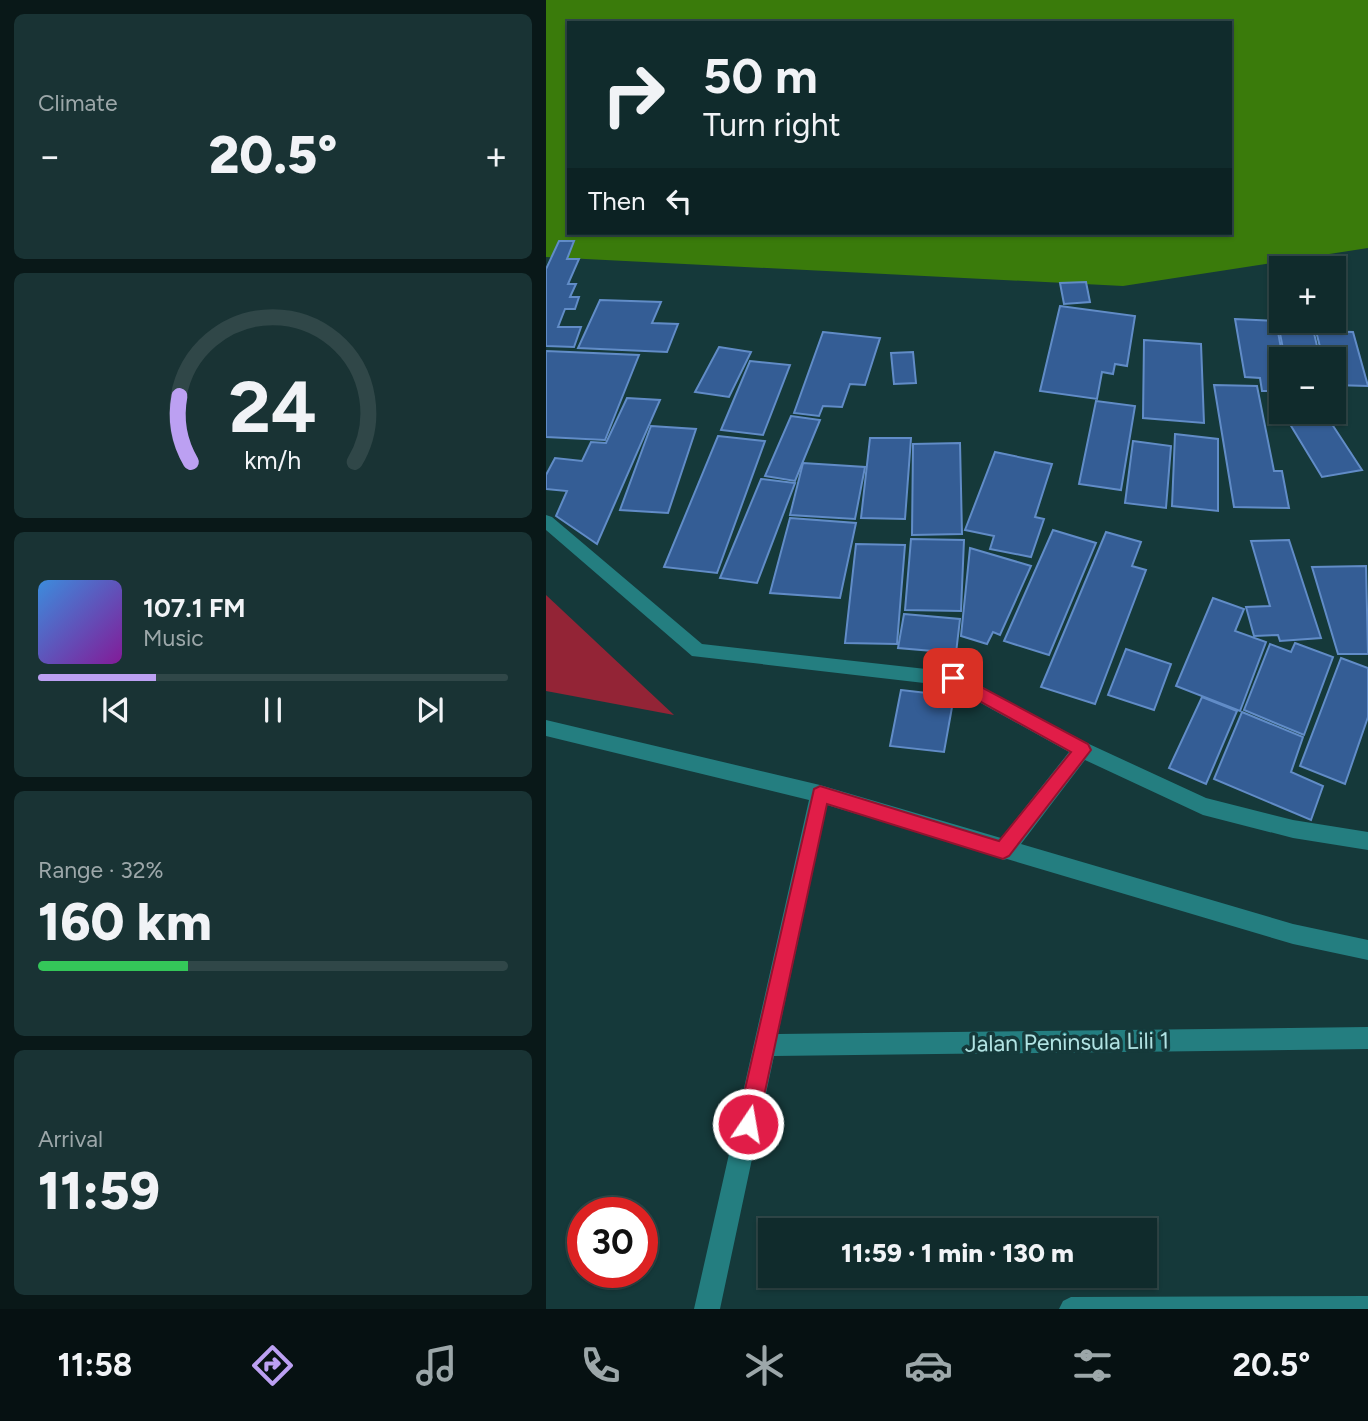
<!DOCTYPE html>
<meta charset="utf-8">
<style>
:root{--surface:#102b2c;--page:#193334;--text:#f1f3f6;--muted:#9ca7a9;--line:#304748;--accent:#bca0f2}
body{margin:0;font-family:Figtree,sans-serif;background:var(--page);color:var(--text);height:100vh;display:flex;flex-direction:column;font-size:26px;white-space:nowrap}
*{box-sizing:border-box;margin:0}
p{font-size:23px;color:var(--muted)}
.icon{flex:none;width:38px;height:38px;fill:none;stroke:currentColor;stroke-width:2;stroke-linecap:round;stroke-linejoin:round}
.map{position:relative;flex:1;overflow:hidden}
.drawer{display:flex;flex-direction:column;gap:14px;padding:14px;background:#091818;width:546px}
.drawer>*{flex:none}
.banner{position:absolute;left:21px;top:21px;width:665px;height:214px;border-radius:0px;box-shadow:0 2px 5px #0004,0 0 0 2px var(--line);background:#102b2c;color:var(--text);overflow:hidden}
.tools{position:absolute;left:723px;top:256px;display:grid;gap:14px}
.tools a{display:grid;place-items:center;width:77px;height:77px;border-radius:0px;background:var(--surface);box-shadow:0 2px 5px #0004,0 0 0 2px var(--line);font-size:35px}
.speed{position:absolute;left:21px;top:1197px;display:flex;gap:14px;font-size:35px;font-weight:700;text-align:center}
.speed>*{display:grid;place-content:center;width:91px;height:91px;border-radius:50%;background:var(--surface);box-shadow:0 2px 5px #0004,0 0 0 2px var(--line);line-height:1}
.speed .limit{border:10px solid #d22;background:#fff;color:#111}
.pin{position:absolute;display:grid;place-items:center;width:60px;height:60px;color:#fff;margin:-30px;border-radius:14px;box-shadow:0 4px 10px #0006}
.me{position:absolute;width:77px;margin:-38px;rotate:12deg;stroke-linejoin:round;filter:drop-shadow(0 0 5px #0008)}
.turn{display:flex;align-items:center;gap:24px;height:147px;padding:0 21px;font-size:32px}
.turn .icon{width:91px;height:91px;stroke-width:2.5}
.turn b{display:block;font-size:49px;line-height:60px}
.then{display:flex;align-items:center;height:66px;padding:0 21px;background:#0003;gap:14px;font-size:26px}
.big{font-size:52px;font-weight:800;line-height:1.1}
.drawer .widget{flex:1;display:flex;flex-direction:column;justify-content:center;gap:10px;min-width:0;padding:0 24px;border-radius:10px;background:var(--page)}
.drawer .dial{align-items:center;gap:0}
.dial svg{height:182px;overflow:visible;fill:none;stroke:var(--line);stroke-width:7;stroke-linecap:round;text-anchor:middle}
.dial text{fill:var(--text);stroke:none}
.song{display:flex;align-items:center;gap:21px}
.cover{width:84px;height:84px;border-radius:10px;background:linear-gradient(135deg,hsl(210 70% 55%),hsl(290 70% 35%))}
.played{height:7px;border-radius:4px;background:linear-gradient(90deg,var(--accent) 25%,var(--line) 25%)}
.keys{display:flex;justify-content:space-around;direction:ltr}
.heat{display:flex;justify-content:space-between;align-items:center;font-size:38px;direction:ltr}
.charge{height:10px;border-radius:5px;background:linear-gradient(90deg,#34c759 32%,var(--line) 0)}
.trip{position:absolute;left:212px;top:1218px;width:399px;height:70px;border-radius:0px;background:var(--surface);box-shadow:0 2px 5px #0004,0 0 0 2px var(--line);font-weight:800;line-height:70px;text-align:center}
.dock{display:flex;height:112px;justify-content:space-around;align-items:center;background:#061112;color:var(--muted)}
.dock .icon{width:49px;height:49px}
.dock .current{color:var(--accent)}
.dock b{font-size:32px;color:var(--text)}
main{display:flex;flex:1;min-height:0}
.map>svg:first-child{display:block}
</style>
<main>
<section class="drawer">
<div class="widget"><p>Climate</p>
<div class="heat"><a>−</a><b class="big">20.5°</b><a>+</a></div>
</div>
<div class="widget dial"><svg viewBox="0 0 100 80">
<path d="M14 69A42 42 0 1 1 86 69"/>
<path d="M14 69A42 42 0 0 1 9 40" stroke="#bca0f2"/>
<text x="50" y="56" font-size="32" font-weight="700">24</text>
<text x="50" y="72" font-size="11">km/h</text>
</svg></div>
<div class="widget">
<div class="song"><i class="cover"></i><div><b>107.1 FM</b><p>Music</p></div></div>
<div class="played"></div>
<div class="keys"><svg class="icon" aria-label="previous" viewBox="0 0 24 24"><path d="M18 5L8 12l10 7zM5 5v14"/></svg><svg class="icon" aria-label="pause" viewBox="0 0 24 24"><path d="M8 5v14M16 5v14"/></svg><svg class="icon" aria-label="next" viewBox="0 0 24 24"><path d="M6 5l10 7-10 7zM19 5v14"/></svg></div>
</div>
<div class="widget"><p>Range · 32%</p><b class="big">160 km</b><div class="charge"></div></div>
<div class="widget"><p>Arrival</p><b class="big">11:59</b></div>
</section>
<div class="map">
<svg width="822" height="1309" viewBox="0 0 822 1309">
<rect width="100%" height="100%" fill="#15393a"/>
<!-- green -->
<path fill="#932436" d="M0 595 128 715 0 691Z"/>
<!-- water -->
<path fill="#3a7b0b" fill-rule="evenodd" d="M0 0H822V248L577 286 0 257ZM23 23H684V233H23Z"/>
<!-- building -->
<g fill="#345d95" stroke="#618cc7" stroke-width="2">
<path d="M13 241H28L21 259H33L22 284H30L24 297H33L29 309H19L12 327H35L28 347 0 346V269Z"/>
<path d="M540 282 544 302 518 304 514 283Z"/>
<path d="M54 300 115 302 106 323 132 324 121 352 32 348Z"/>
<path d="M728 303H735V320H765L774 359H739Z"/>
<path d="M514 306 589 316 581 366 569 364 567 374 556 372 551 399 494 391Z"/>
<path d="M689 319 730 321 737 359 735 391H716L714 378 699 377Z"/>
<path d="M770 331 807 332 822 386 788 385V359H777Z"/>
<path d="M277 332 334 338 319 385 304 384 296 407 277 406 273 416 248 413Z"/>
<path d="M598 340 655 344 658 423 597 418Z"/>
<path d="M173 347 205 352 183 397 149 392Z"/>
<path d="M0 351 93 355 59 440 0 437Z"/>
<path d="M367 352 370 383 348 384 345 353Z"/>
<path d="M204 361 244 365 217 435 175 430Z"/>
<path d="M668 385 711 386 728 471H736L743 508 688 507Z"/>
<path d="M81 398 114 400 51 544 10 516 21 491 0 489V475L9 458 36 461 45 442 60 443Z"/>
<path d="M550 401 589 406 575 490 533 484Z"/>
<path d="M736 411H766L770 417 780 415 816 470 776 477Z"/>
<path d="M245 416 274 420 249 481 219 476Z"/>
<path d="M105 426 150 429 122 513 74 510Z"/>
<path d="M629 434 672 439V511L626 506Z"/>
<path d="M172 436 219 441 171 573 118 567Z"/>
<path d="M324 438H365L359 519 315 518Z"/>
<path d="M587 441 625 446 620 508 579 503Z"/>
<path d="M414 443 416 534 366 535 367 444Z"/>
<path d="M449 452 506 464 489 517 498 519 485 557 444 549 448 536 419 530Z"/>
<path d="M257 463 319 467 309 519 244 515Z"/>
<path d="M215 479 249 483 211 583 174 578Z"/>
<path d="M244 518 310 523 294 598 224 593Z"/>
<path d="M507 530 550 543 503 655 458 641Z"/>
<path d="M560 532 595 542 586 566 600 570 549 704 495 687Z"/>
<path d="M365 539 418 540 415 611 359 610Z"/>
<path d="M743 540 775 638 734 641 732 635 708 636 700 607 724 606 705 541Z"/>
<path d="M310 544 359 545 351 644 299 643Z"/>
<path d="M424 548 485 566 454 635 447 632 441 644 415 636Z"/>
<path d="M820 566 822 654H792L766 567Z"/>
<path d="M667 598 698 609 689 631 720 642 694 711 630 686Z"/>
<path d="M358 614 414 619 410 653 352 648Z"/>
<path d="M749 643 787 657 758 735 698 710 724 644 745 652Z"/>
<path d="M580 649 625 664 608 710 562 695Z"/>
<path d="M795 658 822 668V717L799 784 754 766Z"/>
<path d="M355 690 408 696 398 752 344 746Z"/>
<path d="M656 697 691 711 660 784 623 768Z"/>
<path d="M696 712 757 737 745 772 777 786 765 820 668 779Z"/>
</g>
<g fill="none" stroke-linecap="round" stroke-linejoin="round">
<!-- lane -->
<path fill="#247e80" fill-rule="evenodd" d="M822 1296V1309H513L517 1301 525 1297Z"/>
<!-- street -->
<path fill="#247e80" fill-rule="evenodd" d="M0 515 6 517 156 644 407 672 543 744 660 798 747 820 822 832V850L747 838 657 815 539 760 475 844 747 924 822 940V960L747 944 461 859 457 860 449 855 281 805 232 1034 822 1027V1049L228 1056 174 1309H148L263 800 0 736V720L274 785 455 838 523 752 404 686 146 656 0 530Z"/>
</g>
<!-- route -->
<path fill="#e11d48" stroke="#92132f" stroke-width="2" d="M407 672 542 744 545 750 463 856 457 859 281 804 212 1124 209 1132 202 1135 194 1132 191 1124 268 789 274 786 453 841 525 752 401 683 399 678Z"/>
<g text-anchor="middle" dominant-baseline="central" stroke-width="7" stroke-linejoin="round" paint-order="stroke">
<!-- near-street labels -->
<g font-size="23" fill="#b1e3e3" stroke="#15393a">
<text transform="translate(521 1042) rotate(-1)">Jalan Peninsula Lili 1</text>
</g>
</g>
</svg>
<div class="tools">
<a>+</a>
<a>−</a>
</div>
<div class="speed"><div class="limit">30</div></div>
<div class="pin" style="left:407px;top:678px;background:#d93025"><svg class="icon" aria-label="arrive" viewBox="0 0 24 24"><path d="M6 21V4h12l-3 4 3 4H6"/></svg></div>
<svg class="me" style="left:202px;top:1124px" viewBox="-20 -20 40 40"><circle r="17" fill="#e11d48" stroke="#fff" stroke-width="3"/><path d="M0-11L8 9 0 5-8 9z" fill="#fff"/></svg>
<div class="trip">11:59 · 1 min · 130 m</div>
<div class="banner">
<div class="turn"><svg class="icon" aria-label="right" viewBox="0 0 24 24"><path d="M7 20v-9h11M14 6l5 5-5 5"/></svg><div><b>50 m</b>Turn right</div></div>
<div class="then">Then<svg class="icon" aria-label="left" viewBox="0 0 24 24"><path d="M17 20v-9H6M10 6l-5 5 5 5"/></svg></div>
</div>
</div>
</main>
<nav class="dock">
<b>11:58</b>
<svg class="icon current" aria-label="directions" viewBox="0 0 24 24"><path d="M12 3l9 9-9 9-9-9zM9 14v-3h6M13 9l2 2-2 2"/></svg>
<svg class="icon" aria-label="music" viewBox="0 0 24 24"><path d="M9 18V5l10-2v13"/><circle cx="6" cy="18" r="3"/><circle cx="16" cy="16" r="3"/></svg>
<svg class="icon" aria-label="phone" viewBox="0 0 24 24"><path d="M5 4h4l2 5-3 2q2 4 5 5l2-3 5 2v4C11 20 4 13 5 4z"/></svg>
<svg class="icon" aria-label="climate" viewBox="0 0 24 24"><path d="M12 3v18M4 7l16 10M4 17L20 7"/></svg>
<svg class="icon" aria-label="car" viewBox="0 0 24 24"><path d="M5 17H2v-5l4-1 3-4h7l3 4 3 1v5h-3M9 17h6M6 11h13"/><circle cx="7" cy="17" r="2"/><circle cx="17" cy="17" r="2"/></svg>
<svg class="icon" aria-label="filters" viewBox="0 0 24 24"><path d="M4 7h16M4 17h16"/><circle cx="9" cy="7" r="2"/><circle cx="15" cy="17" r="2"/></svg>
<b>20.5°</b>
</nav>
